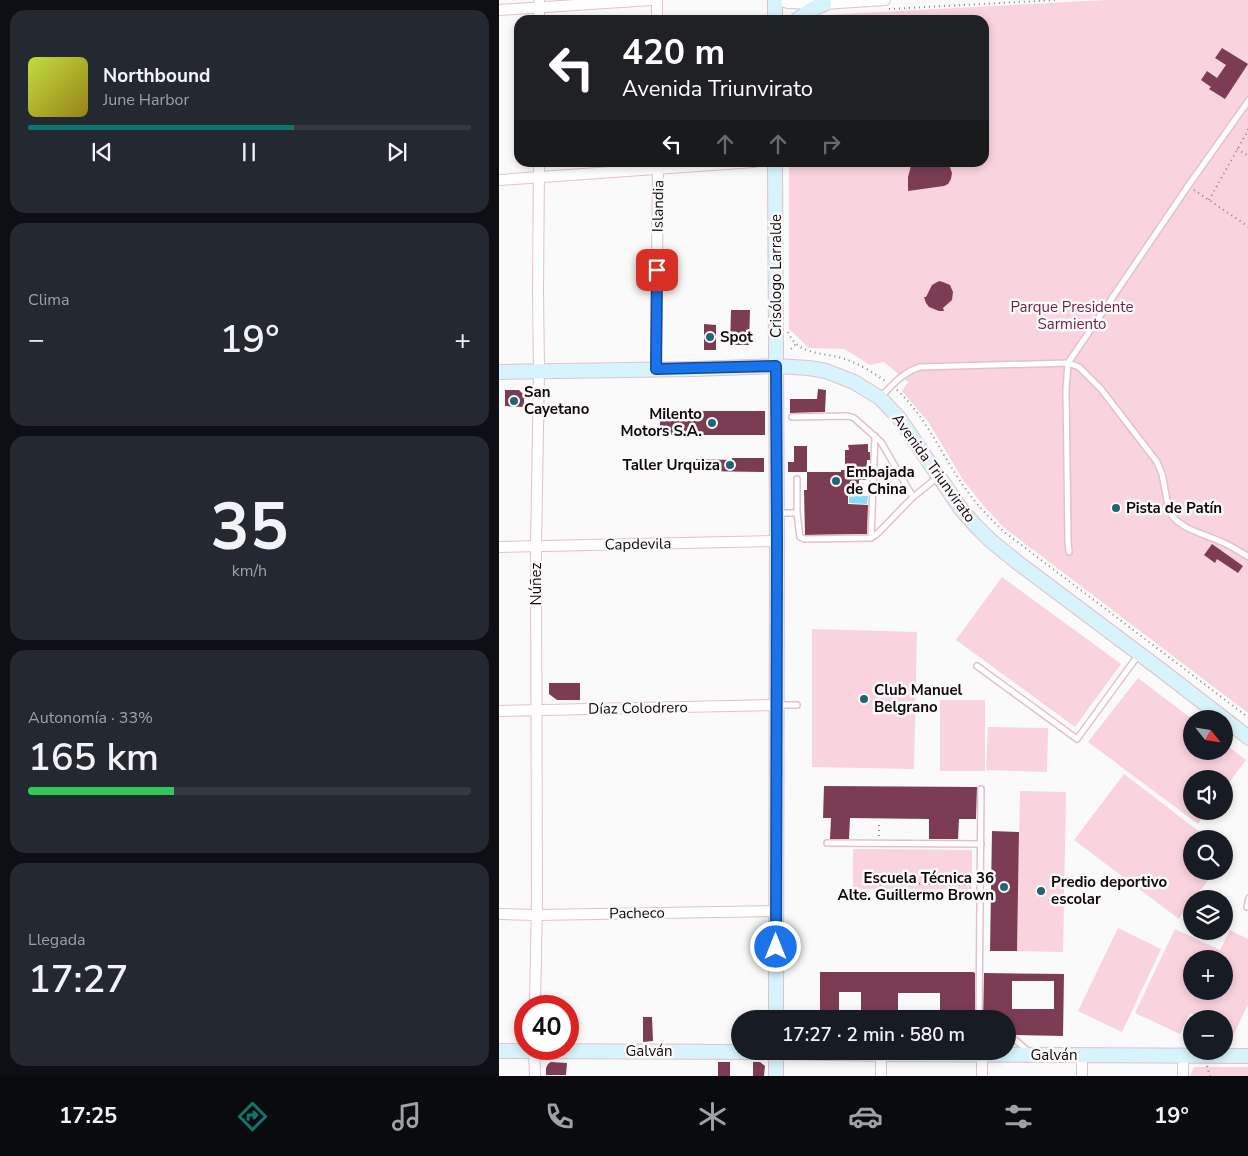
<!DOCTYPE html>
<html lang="es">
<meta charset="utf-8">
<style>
:root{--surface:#171b24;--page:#242831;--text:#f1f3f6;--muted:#9ea1a6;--line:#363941;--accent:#0f766e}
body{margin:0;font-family:"Nunito Sans",sans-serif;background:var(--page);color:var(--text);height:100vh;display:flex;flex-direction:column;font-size:19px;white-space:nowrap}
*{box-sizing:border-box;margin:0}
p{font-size:16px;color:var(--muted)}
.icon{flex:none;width:28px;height:28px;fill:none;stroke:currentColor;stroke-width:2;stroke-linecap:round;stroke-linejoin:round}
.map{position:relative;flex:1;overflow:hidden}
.drawer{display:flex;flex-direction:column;gap:10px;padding:10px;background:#0d0f14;width:499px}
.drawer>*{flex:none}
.hud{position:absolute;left:15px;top:15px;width:475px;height:152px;border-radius:15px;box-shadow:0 2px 8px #0003;background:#202124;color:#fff;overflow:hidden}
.needle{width:32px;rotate:120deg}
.buttons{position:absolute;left:684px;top:710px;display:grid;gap:10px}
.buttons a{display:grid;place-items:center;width:50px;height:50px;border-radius:50%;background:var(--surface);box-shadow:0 2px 8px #0003;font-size:25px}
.speed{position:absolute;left:15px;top:995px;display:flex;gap:10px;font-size:25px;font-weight:700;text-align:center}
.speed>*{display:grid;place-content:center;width:65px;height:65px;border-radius:50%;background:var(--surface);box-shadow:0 2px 8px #0003;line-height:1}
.speed .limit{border:8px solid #d22;background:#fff;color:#111}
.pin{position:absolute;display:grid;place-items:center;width:42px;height:42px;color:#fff;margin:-21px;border-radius:10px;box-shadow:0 2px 8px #0006}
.me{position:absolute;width:55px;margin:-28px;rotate:0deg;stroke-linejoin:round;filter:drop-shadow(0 0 4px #0008)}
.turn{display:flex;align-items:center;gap:18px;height:105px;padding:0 25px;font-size:22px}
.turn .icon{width:65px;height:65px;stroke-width:2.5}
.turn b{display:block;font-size:35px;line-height:42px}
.lanes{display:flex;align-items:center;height:48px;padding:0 25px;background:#0003;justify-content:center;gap:25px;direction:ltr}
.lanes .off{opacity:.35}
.big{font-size:38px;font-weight:600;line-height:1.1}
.drawer .tile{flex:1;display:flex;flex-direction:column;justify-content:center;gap:8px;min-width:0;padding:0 18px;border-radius:15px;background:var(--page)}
.drawer .dial{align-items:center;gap:0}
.dial b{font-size:65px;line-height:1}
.song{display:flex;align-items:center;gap:15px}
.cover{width:60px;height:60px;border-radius:8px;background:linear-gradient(135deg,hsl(70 70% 55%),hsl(50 70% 35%))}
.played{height:5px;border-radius:2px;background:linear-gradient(90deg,var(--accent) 60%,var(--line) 60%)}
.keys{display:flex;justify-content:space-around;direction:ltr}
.heat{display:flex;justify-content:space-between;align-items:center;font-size:28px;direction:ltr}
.charge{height:8px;border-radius:4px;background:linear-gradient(90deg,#34c759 33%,var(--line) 0)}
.trip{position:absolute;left:232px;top:1010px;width:285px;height:50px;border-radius:25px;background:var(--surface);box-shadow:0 2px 8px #0003;font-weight:600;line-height:50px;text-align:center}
.dock{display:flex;height:80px;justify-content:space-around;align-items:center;background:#090b0e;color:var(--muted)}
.dock .icon{width:35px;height:35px}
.dock .active{color:var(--accent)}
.dock b{font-size:22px;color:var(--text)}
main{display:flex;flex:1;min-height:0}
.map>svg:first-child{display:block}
</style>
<main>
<section class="drawer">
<div class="tile">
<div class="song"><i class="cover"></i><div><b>Northbound</b><p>June Harbor</p></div></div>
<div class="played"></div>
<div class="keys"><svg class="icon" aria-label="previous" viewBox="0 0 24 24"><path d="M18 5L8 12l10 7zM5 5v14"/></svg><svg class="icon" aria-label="pause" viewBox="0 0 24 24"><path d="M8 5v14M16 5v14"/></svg><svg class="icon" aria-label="next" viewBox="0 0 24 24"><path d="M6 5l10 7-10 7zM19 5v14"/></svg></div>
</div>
<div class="tile"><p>Clima</p>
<div class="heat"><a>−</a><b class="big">19°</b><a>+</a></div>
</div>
<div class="tile dial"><b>35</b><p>km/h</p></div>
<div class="tile"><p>Autonomía · 33%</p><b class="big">165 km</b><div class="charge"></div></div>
<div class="tile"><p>Llegada</p><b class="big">17:27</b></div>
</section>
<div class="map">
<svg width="750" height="1076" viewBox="0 0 750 1076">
<rect width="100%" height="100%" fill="#fafafa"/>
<!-- green -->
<g fill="#f9d3de" fill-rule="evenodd">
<path d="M608 0H749V713L503 526 483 504 464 480 430 423 403 391 409 382 385 362 371 365 345 349 310 348 290 329V163L485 162V20H318L333 15 343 14Z"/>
<path d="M503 577 622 664 576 727 457 640Z"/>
<path d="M313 629 418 632 415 769 313 767Z"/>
<path d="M639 678 693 719 692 751H725V743L747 760 725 789V779H692V811H708L699 824 589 742Z"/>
<rect x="441" y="700" width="45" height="71"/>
<path d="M489 727 549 728 548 772 487 770Z"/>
<path d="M625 774 710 839H692V871H716L695 899H692V902L680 919 575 840Z"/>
<path d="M521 791 567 792 564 952 518 951Z"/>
<path d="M354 849 473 850V889H354Z"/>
<path d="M619 928 662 949 623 1032 579 1011Z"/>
<path d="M676 929 721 950 731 930 749 939V1004L735 1034 725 1029V1019H704L691 1013 681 1034 636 1013ZM692 959H725V991H692Z"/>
<path d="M695 1067H749V1076H691Z"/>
</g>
<!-- water -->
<path fill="#86ddf5" d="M350 496H369L368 504 350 503Z"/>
<!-- building -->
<g fill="#7c3d54" fill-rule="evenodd">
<path d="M723 48 749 64 726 99 710 89 712 87 702 80 708 71 718 78 727 65 716 58Z"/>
<path d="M413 162H449L453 173 452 179 449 184 445 186 409 191V177Z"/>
<path d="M440 281 444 282 451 285 454 292 453 300 444 308 445 311H440L430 307 427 303 425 297H427L433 285Z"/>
<path d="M232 310H251L250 345H231Z"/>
<path d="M205 324 217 325V350H205Z"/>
<path d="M319 389 327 390 326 412 291 413V399H318Z"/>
<path d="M6 390H20L25 395V407L6 406Z"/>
<rect x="161" y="411" width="105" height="24"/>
<path d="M369 444V452H371V460H368L367 480H360V489H349V504L369 505 368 534 306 535 305 490H308V472H342V470H346V450H350L349 445Z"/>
<path d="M295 446H308V472H289V462H295Z"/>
<path d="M233 458H265V472L197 471V459L233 460Z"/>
<path d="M713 544 744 566 739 573 718 559 716 563 705 555Z"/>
<path d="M50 683H81V700H58L50 694Z"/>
<path d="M325 786 478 787 477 819H460L459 839H430V819L351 818 350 839H331L332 818H324Z"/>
<path d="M493 831 520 832 518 951H491Z"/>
<path d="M321 972H474L476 973V1019H441V993H399V1019H362V992H340V1019H321Z"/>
<path d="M485 973 565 974 564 1036 517 1035 514 1033H509V1019H484ZM513 981H555V1009H513Z"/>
<path d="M144 1017H153L154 1041 144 1042Z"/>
<path d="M52 1062 68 1063 67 1075H47V1068L49 1064Z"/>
<rect x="219" y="1062" width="12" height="14"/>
<path d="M254 1062H261L266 1066 265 1076H254Z"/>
</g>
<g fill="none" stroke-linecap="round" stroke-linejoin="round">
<!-- lane casing -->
<g stroke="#e3c1cb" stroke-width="8">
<g id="lane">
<path d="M381 398C393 385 404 372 421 367L569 363 580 367 602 389 658 462 663 474 670 511C680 530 707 534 725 543 734 547 741 552 750 557"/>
<path d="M298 479V513"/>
<path d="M414 497 439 477"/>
<path d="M280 513H298L301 537 305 539 372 538 379 533 414 497 382 442 355 418 349 416 293 417"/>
<path d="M372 538 376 436"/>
<path d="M570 552 569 541 567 389 569 363 689 186 750 100"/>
<path d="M478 666 578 739 640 654"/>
<path d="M278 705H298"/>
<path d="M328 843 482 844"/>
<path d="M748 907 750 898"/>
<path d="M480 1019 482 789"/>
<path d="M509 1037H513L530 1052"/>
</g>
</g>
<!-- street casing -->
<g stroke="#e3c1cb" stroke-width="12">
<g id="street">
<path d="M40 0V20"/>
<path d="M158 0V20"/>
<path d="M280 0 289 3 325 4 386 0"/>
<path d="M0 10 152 0"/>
<path d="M0 180 255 162"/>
<path d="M157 369 159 162"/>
<path d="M0 547 278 541"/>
<path d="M0 711 277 705"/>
<path d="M0 914 37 915 277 911"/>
<path d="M36 1006 38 900 37 547 40 371 39 291 40 162"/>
<path d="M35 1049 36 1076"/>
<path d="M684 1056V1076"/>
<path d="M382 1076V1054"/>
<path d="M483 1076V1054"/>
<path d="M583 1076V1055"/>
</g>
</g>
<!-- secondary casing -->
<g stroke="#e3c1cb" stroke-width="16">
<g id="secondary">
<path d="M276 20V0"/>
<path d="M298 20 313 9 325 4"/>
<path d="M276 162 278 541 277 1019"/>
<path d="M0 372 195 369 277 366 310 368 327 371 355 382 381 398 400 418 462 509 475 524 491 540 518 562 662 670 750 738"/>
<path d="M0 1051 277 1052 382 1054 750 1056"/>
<path d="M277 1076V1051"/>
</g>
</g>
<!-- path -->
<g stroke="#8a8586" stroke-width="2" stroke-dasharray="1 4" stroke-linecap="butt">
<path d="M390 9 557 0"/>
<path d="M738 149 750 156"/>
<path d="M695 190 750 227"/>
<path d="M710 200 747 134 750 127"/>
<path d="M289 332C299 356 325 352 346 359 360 364 374 372 386 381"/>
<path d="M292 349 297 344"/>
<path d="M398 390C428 418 443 456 466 488 477 504 491 518 504 531L750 718"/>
<path d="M380 836V821"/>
<path d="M378 889 382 883 474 885"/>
<path d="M708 1066 711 1076"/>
</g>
<!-- lane -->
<use href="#lane" stroke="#fff" stroke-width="5"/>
<!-- street -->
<use href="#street" stroke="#fff" stroke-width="10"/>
<!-- secondary -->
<use href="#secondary" stroke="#d7f3fb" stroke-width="14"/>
</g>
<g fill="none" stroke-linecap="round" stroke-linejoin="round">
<!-- route casing -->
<g stroke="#114b97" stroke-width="12">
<path id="route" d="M158 270 157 369 277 366 278 540 277 947"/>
</g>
<!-- route -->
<use href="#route" stroke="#1a73e8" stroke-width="9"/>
</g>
<!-- markers -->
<g fill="#206576" stroke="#fafafa" stroke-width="2">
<circle cx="211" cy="337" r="5"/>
<circle cx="15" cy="401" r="5"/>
<circle cx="213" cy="423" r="5"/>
<circle cx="231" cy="465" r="5"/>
<circle cx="337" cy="481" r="5"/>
<circle cx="617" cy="508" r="5"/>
<circle cx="365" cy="699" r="5"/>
<circle cx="505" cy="887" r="5"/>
<circle cx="542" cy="891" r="5"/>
</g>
<g text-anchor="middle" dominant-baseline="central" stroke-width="5" stroke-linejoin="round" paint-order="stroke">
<!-- street labels -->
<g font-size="15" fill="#12080b" stroke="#fafafa">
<text transform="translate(159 206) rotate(-89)">Islandia</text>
<text transform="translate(277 276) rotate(-90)">Crisólogo Larralde</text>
<text transform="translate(435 468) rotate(54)">Avenida Triunvirato</text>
<text transform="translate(139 544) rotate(-1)">Capdevila</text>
<text transform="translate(37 584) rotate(-90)">Núñez</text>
<text transform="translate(139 708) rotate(-1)">Díaz Colodrero</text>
<text transform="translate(138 913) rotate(-1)">Pacheco</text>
<text x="150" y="1051">Galván</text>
<text x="555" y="1055">Galván</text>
</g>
<!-- park labels -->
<g font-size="15" fill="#701d41" stroke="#fafafa">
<text x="573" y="307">Parque Presidente<tspan x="573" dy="17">Sarmiento</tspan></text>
</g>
<!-- poi labels -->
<g font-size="15" font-weight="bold" fill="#12080b" stroke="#fafafa" text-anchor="start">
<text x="221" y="337">Spot</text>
<text x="25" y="392">San<tspan x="25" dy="17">Cayetano</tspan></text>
<text x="203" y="414" text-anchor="end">Milento<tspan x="203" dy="17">Motors S.A.</tspan></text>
<text x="221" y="465" text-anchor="end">Taller Urquiza</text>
<text x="347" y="472">Embajada<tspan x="347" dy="17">de China</tspan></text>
<text x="627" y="508">Pista de Patín</text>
<text x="375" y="690">Club Manuel<tspan x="375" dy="17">Belgrano</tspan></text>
<text x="495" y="878" text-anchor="end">Escuela Técnica 36<tspan x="495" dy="17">Alte. Guillermo Brown</tspan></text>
<text x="552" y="882">Predio deportivo<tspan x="552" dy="17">escolar</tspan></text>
</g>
</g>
</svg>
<div class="buttons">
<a><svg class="needle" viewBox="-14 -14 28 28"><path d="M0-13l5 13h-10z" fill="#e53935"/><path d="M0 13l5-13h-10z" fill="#9ea1a6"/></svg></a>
<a><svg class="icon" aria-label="sound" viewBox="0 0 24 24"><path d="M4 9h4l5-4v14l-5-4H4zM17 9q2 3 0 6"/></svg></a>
<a><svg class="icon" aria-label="search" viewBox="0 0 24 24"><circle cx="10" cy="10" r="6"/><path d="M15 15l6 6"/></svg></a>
<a><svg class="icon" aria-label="layers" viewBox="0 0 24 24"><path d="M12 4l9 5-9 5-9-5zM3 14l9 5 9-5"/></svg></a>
<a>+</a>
<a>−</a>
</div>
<div class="speed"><div class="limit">40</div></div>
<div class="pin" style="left:158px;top:270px;background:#d93025"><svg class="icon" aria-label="arrive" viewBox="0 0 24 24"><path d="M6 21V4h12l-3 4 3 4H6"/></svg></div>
<svg class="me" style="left:277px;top:947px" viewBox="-20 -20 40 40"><circle r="17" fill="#1a73e8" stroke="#fff" stroke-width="3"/><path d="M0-11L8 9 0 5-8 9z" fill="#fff"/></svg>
<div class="trip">17:27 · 2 min · 580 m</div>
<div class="hud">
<div class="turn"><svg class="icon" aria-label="left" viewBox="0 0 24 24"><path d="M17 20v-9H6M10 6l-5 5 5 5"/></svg><div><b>420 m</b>Avenida Triunvirato</div></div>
<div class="lanes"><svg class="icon" aria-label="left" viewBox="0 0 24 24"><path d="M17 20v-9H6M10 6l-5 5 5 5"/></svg><svg class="icon off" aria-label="ahead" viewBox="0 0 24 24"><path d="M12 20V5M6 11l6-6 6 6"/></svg><svg class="icon off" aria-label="ahead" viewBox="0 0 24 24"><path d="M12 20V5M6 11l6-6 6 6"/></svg><svg class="icon off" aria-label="right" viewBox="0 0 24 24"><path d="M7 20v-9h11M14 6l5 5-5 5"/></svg></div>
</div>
</div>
</main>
<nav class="dock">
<b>17:25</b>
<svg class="icon active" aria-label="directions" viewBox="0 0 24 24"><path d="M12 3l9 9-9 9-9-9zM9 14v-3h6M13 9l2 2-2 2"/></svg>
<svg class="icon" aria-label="music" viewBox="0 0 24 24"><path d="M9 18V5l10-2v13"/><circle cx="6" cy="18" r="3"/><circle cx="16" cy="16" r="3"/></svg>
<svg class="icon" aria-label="phone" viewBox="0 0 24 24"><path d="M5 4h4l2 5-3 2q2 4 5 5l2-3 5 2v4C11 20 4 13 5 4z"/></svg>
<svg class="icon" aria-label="climate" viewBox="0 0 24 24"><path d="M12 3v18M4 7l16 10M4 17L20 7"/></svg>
<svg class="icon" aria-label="car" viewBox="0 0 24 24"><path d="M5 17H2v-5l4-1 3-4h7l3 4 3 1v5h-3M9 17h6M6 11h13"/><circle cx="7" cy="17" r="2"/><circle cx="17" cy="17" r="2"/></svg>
<svg class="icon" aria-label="filters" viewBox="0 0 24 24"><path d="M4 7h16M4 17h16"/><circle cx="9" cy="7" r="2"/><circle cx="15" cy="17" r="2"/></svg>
<b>19°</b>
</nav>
